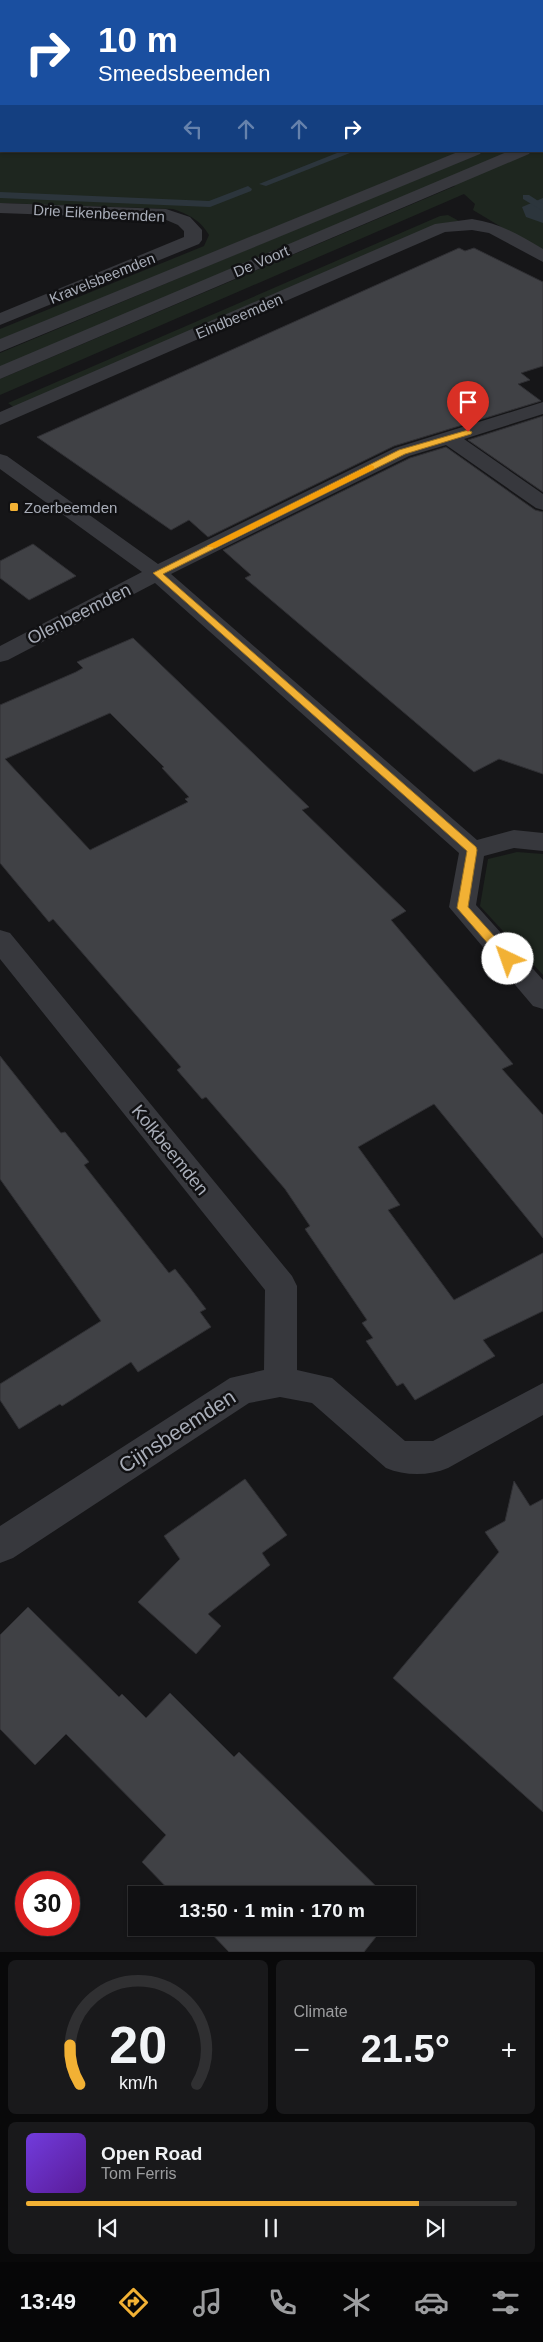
<!DOCTYPE html>
<meta charset="utf-8">
<style>
:root{--surface:#101012;--page:#19191b;--text:#f1f3f6;--muted:#9c9d9f;--line:#303032;--accent:#f2b134}
body{margin:0;font-family:Helvetica,sans-serif;background:var(--page);color:var(--text);height:100vh;display:flex;flex-direction:column;font-size:19px;white-space:nowrap}
*{box-sizing:border-box;margin:0}
p{font-size:16px;color:var(--muted)}
.icon{flex:none;width:28px;height:28px;fill:none;stroke:currentColor;stroke-width:2;stroke-linecap:round;stroke-linejoin:round}
.map{position:relative;height:1952px;overflow:hidden}
.details{display:flex;flex-direction:column;gap:8px;padding:8px;background:#09090a;flex:1}
.details>*{flex:none}
.banner{position:absolute;left:0px;top:0px;width:544px;height:152px;box-shadow:0 1px 4px #0004,0 0 0 1px var(--line);background:#1a4fa0;color:#fff;overflow:hidden}
.speed{position:absolute;left:15px;top:1871px;display:flex;gap:10px;font-size:25px;font-weight:700;text-align:center}
.speed>*{display:grid;place-content:center;width:65px;height:65px;border-radius:50%;background:var(--surface);box-shadow:0 1px 4px #0004,0 0 0 1px var(--line);line-height:1}
.speed .limit{border:8px solid #d22;background:#fff;color:#111}
.pin{position:absolute;display:grid;place-items:center;width:42px;height:42px;color:#fff;margin:-51px -21px;border-radius:50% 50% 50% 0;rotate:-45deg;box-shadow:0 0 5px #0007}
.pin .icon{rotate:45deg}
.me{position:absolute;width:55px;margin:-28px;rotate:318deg;stroke-linejoin:round;filter:drop-shadow(0 0 4px #0008)}
.turn{display:flex;align-items:center;gap:18px;height:105px;padding:0 15px;font-size:22px}
.turn .icon{width:65px;height:65px;stroke-width:2.5}
.turn b{display:block;font-size:35px;line-height:42px}
.lanes{display:flex;align-items:center;height:48px;padding:0 15px;background:#0003;justify-content:center;gap:25px;direction:ltr}
.lanes .off{opacity:.35}
.big{font-size:38px;font-weight:700;line-height:1.1}
.details .tile{flex:1;display:flex;flex-direction:column;justify-content:center;gap:8px;min-width:0;padding:0 18px;border-radius:8px;background:var(--page)}
.details .dial{align-items:center;gap:0}
.dial svg{height:130px;overflow:visible;fill:none;stroke:var(--line);stroke-width:7;stroke-linecap:round;text-anchor:middle}
.dial text{fill:var(--text);stroke:none}
.song{display:flex;align-items:center;gap:15px}
.cover{width:60px;height:60px;border-radius:8px;background:linear-gradient(135deg,hsl(260 70% 55%),hsl(270 70% 35%))}
.played{height:5px;border-radius:2px;background:linear-gradient(90deg,var(--accent) 80%,var(--line) 80%)}
.keys{display:flex;justify-content:space-around;direction:ltr}
.heat{display:flex;justify-content:space-between;align-items:center;font-size:28px;direction:ltr}
.details .tiles{flex:1;display:grid;gap:8px;grid-template-columns:1fr 1fr}
.tile:last-child{grid-column:span 2}
.trip{position:absolute;left:128px;top:1886px;width:288px;height:50px;border-radius:0px;background:var(--surface);box-shadow:0 1px 4px #0004,0 0 0 1px var(--line);font-weight:700;line-height:50px;text-align:center}
.dock{display:flex;height:80px;justify-content:space-around;align-items:center;background:#060607;color:var(--muted)}
.dock .icon{width:35px;height:35px}
.dock .active{color:var(--accent)}
.dock b{font-size:22px;color:var(--text)}
.map>svg:first-child{display:block}
</style>
<div class="map">
<svg width="543" height="1952" viewBox="0 0 543 1952">
<rect width="100%" height="100%" fill="#161618"/>
<!-- green -->
<g fill="#1e261f" fill-rule="evenodd">
<path d="M0 0H543V252L473 210 475 204 464 194 0 395V379L455 186 447 180 0 368V353L437 170 0 342V329L204 246 209 235C200 220 190 215 173 209L0 203ZM1 1H542V151H1Z"/>
<path d="M448 215 459 221 440 224 15 408 8 403 440 216Z"/>
<path d="M517 852 543 854V975L480 906 488 859Z"/>
</g>
<!-- water -->
<g fill="#2c353c">
<path d="M308 0H543V59L542 1Z"/>
<path d="M543 198V223L526 217 522 207Z"/>
</g>
<g fill="none" stroke-linecap="round" stroke-linejoin="round">
<!-- stream -->
<g fill="#2c353c" fill-rule="evenodd">
<path d="M342 151H355L266 186 259 184Z"/>
<path d="M248 186 252 189 251 191 210 207 0 198V192L209 201Z"/>
<path d="M523 195H529L543 204V211L523 199Z"/>
</g>
</g>
<!-- building -->
<g fill="#404145" stroke="#303034" fill-rule="evenodd">
<path d="M459 248 465 251 474 248 543 282V366L521 373 530 380 518 384 541 401 394 446 208 537 189 520 171 530 37 437Z"/>
<path d="M543 416V492L468 440Z"/>
<path d="M446 447 535 510 543 512V774L499 759 474 772 245 578 251 575 223 550 410 458Z"/>
<path d="M33 544 76 576 29 600 0 578V561Z"/>
<path d="M133 638 309 807 302 810 406 911 391 920 513 1064 502 1069 543 1115V1238L434 1104 358 1147 400 1205 388 1210 454 1300 543 1253V1311L483 1340 495 1356 415 1400 403 1383 397 1386 366 1341 373 1338 362 1323 367 1320 305 1229 310 1226 285 1189 206 1097 202 1099 177 1070 181 1067 53 919 49 922 0 863V705L76 672 83 668 77 662ZM110 713 164 767 162 768 189 797 185 799 188 802 90 850 5 759Z"/>
<path d="M0 1056 61 1133 65 1132 89 1162 84 1165 169 1273 175 1269 190 1288 206 1309 200 1312 211 1327 138 1372 131 1362 62 1406 60 1404 19 1429 0 1400V1384L101 1321 0 1179Z"/>
<path d="M245 1479 287 1535 262 1553 270 1565 208 1614 221 1626 196 1654 138 1602 180 1559 164 1536Z"/>
<path d="M514 1481 530 1506 543 1499V1812L393 1678 499 1552 485 1532 505 1521Z"/>
<path d="M28 1607 119 1697 122 1694 146 1718 170 1693 234 1757 239 1752 385 1895H174L142 1862 166 1835 66 1734 35 1765 0 1729V1635Z"/>
<path d="M206 1928H383L364 1952H229Z"/>
</g>
<g fill="none" stroke-linecap="round" stroke-linejoin="round">
<!-- minor -->
<g fill="#37383d" fill-rule="evenodd">
<path d="M0 203 166 209 190 217 202 230V240L199 244 0 325V313L184 237V231L178 225 164 219 0 213Z"/>
<path d="M472 219C499 223 520 235 543 249V262L489 233 472 230 445 232 0 425V412L435 224Z"/>
<path d="M543 402V414L464 439 543 494V510L536 508 446 445 409 456 171 574 477 840 514 830 543 833V851L514 848 484 856 476 905 543 980V1009L533 1006 449 907 459 853 155 583 8 660 0 662V646L142 572 0 469V454L7 456 158 564 395 448Z"/>
<path d="M0 930 10 933 292 1276 297 1286V1370L332 1378 405 1441H433L543 1383V1415L448 1468C429 1476 405 1476 386 1468L312 1403 280 1397 249 1403 13 1558 0 1563V1526L230 1378 264 1370 265 1290 0 959Z"/>
</g>
<!-- tertiary -->
<g fill="#37383d" fill-rule="evenodd">
<rect x="542" y="118" width="1" height="10"/>
<rect x="542" y="138" width="1" height="10"/>
<path d="M460 151H482L480 154 0 352V339Z"/>
<path d="M509 151H531L529 154 0 379V366Z"/>
</g>
</g>
<!-- route -->
<path fill="#f2b134" stroke="#9d7322" d="M468 430 472 432 471 434 405 454 163 574 476 847 477 850 468 907 512 956V962H504L457 908 467 851 153 573 399 450Z"/>
<!-- slow -->
<path fill="#f59e0b" d="M371 465 374 466V469L215 548 207 546Z"/>
<!-- markers -->
<rect fill="#f2b134" stroke="#111113" stroke-width="2" x="9" y="502" width="10" height="10" rx="2.5"/>
<g text-anchor="middle" dominant-baseline="central" stroke-width="5" stroke-linejoin="round" paint-order="stroke">
<!-- far-street labels -->
<g font-size="15" fill="#a8adb8" stroke="#111113">
<text transform="translate(99 213) rotate(3)">Drie Eikenbeemden</text>
<text transform="translate(261 261) rotate(-23)">De Voort</text>
<text transform="translate(102 278) rotate(-22)">Kravelsbeemden</text>
<text transform="translate(239 316) rotate(-23)">Eindbeemden</text>
</g>
<!-- far-poi labels -->
<g font-size="15" fill="#a8adb8" stroke="#111113" text-anchor="start">
<text x="24" y="507">Zoerbeemden</text>
</g>
<!-- street labels -->
<g font-size="18" fill="#a8adb8" stroke="#111113">
<text transform="translate(79 614) rotate(-27)">Olenbeemden</text>
<text transform="translate(170 1150) rotate(51)">Kolkbeemden</text>
</g>
<!-- near-street labels -->
<g font-size="21" fill="#a8adb8" stroke="#111113">
<text transform="translate(177 1431) rotate(-33)">Cijnsbeemden</text>
</g>
</g>
</svg>
<div class="speed"><div class="limit">30</div></div>
<div class="pin" style="left:468px;top:432px;background:#d93025"><svg class="icon" aria-label="arrive" viewBox="0 0 24 24"><path d="M6 21V4h12l-3 4 3 4H6"/></svg></div>
<svg class="me" style="left:508px;top:959px" viewBox="-20 -20 40 40"><circle r="19" fill="#fff"/><path d="M0-13L10 11 0 6-10 11z" fill="#f2b134"/></svg>
<div class="trip">13:50 · 1 min · 170 m</div>
<div class="banner">
<div class="turn"><svg class="icon" aria-label="right" viewBox="0 0 24 24"><path d="M7 20v-9h11M14 6l5 5-5 5"/></svg><div><b>10 m</b>Smeedsbeemden</div></div>
<div class="lanes"><svg class="icon off" aria-label="left" viewBox="0 0 24 24"><path d="M17 20v-9H6M10 6l-5 5 5 5"/></svg><svg class="icon off" aria-label="ahead" viewBox="0 0 24 24"><path d="M12 20V5M6 11l6-6 6 6"/></svg><svg class="icon off" aria-label="ahead" viewBox="0 0 24 24"><path d="M12 20V5M6 11l6-6 6 6"/></svg><svg class="icon" aria-label="right" viewBox="0 0 24 24"><path d="M7 20v-9h11M14 6l5 5-5 5"/></svg></div>
</div>
</div>
<section class="details">
<div class="tiles">
<div class="tile dial"><svg viewBox="0 0 100 80">
<path d="M14 69A42 42 0 1 1 86 69"/>
<path d="M14 69A42 42 0 0 1 8 45" stroke="#f2b134"/>
<text x="50" y="56" font-size="32" font-weight="700">20</text>
<text x="50" y="72" font-size="11">km/h</text>
</svg></div>
<div class="tile"><p>Climate</p>
<div class="heat"><a>−</a><b class="big">21.5°</b><a>+</a></div>
</div>
<div class="tile">
<div class="song"><i class="cover"></i><div><b>Open Road</b><p>Tom Ferris</p></div></div>
<div class="played"></div>
<div class="keys"><svg class="icon" aria-label="previous" viewBox="0 0 24 24"><path d="M18 5L8 12l10 7zM5 5v14"/></svg><svg class="icon" aria-label="pause" viewBox="0 0 24 24"><path d="M8 5v14M16 5v14"/></svg><svg class="icon" aria-label="next" viewBox="0 0 24 24"><path d="M6 5l10 7-10 7zM19 5v14"/></svg></div>
</div>
</div>
</section>
<nav class="dock">
<b>13:49</b>
<svg class="icon active" aria-label="directions" viewBox="0 0 24 24"><path d="M12 3l9 9-9 9-9-9zM9 14v-3h6M13 9l2 2-2 2"/></svg>
<svg class="icon" aria-label="music" viewBox="0 0 24 24"><path d="M9 18V5l10-2v13"/><circle cx="6" cy="18" r="3"/><circle cx="16" cy="16" r="3"/></svg>
<svg class="icon" aria-label="phone" viewBox="0 0 24 24"><path d="M5 4h4l2 5-3 2q2 4 5 5l2-3 5 2v4C11 20 4 13 5 4z"/></svg>
<svg class="icon" aria-label="climate" viewBox="0 0 24 24"><path d="M12 3v18M4 7l16 10M4 17L20 7"/></svg>
<svg class="icon" aria-label="car" viewBox="0 0 24 24"><path d="M5 17H2v-5l4-1 3-4h7l3 4 3 1v5h-3M9 17h6M6 11h13"/><circle cx="7" cy="17" r="2"/><circle cx="17" cy="17" r="2"/></svg>
<svg class="icon" aria-label="filters" viewBox="0 0 24 24"><path d="M4 7h16M4 17h16"/><circle cx="9" cy="7" r="2"/><circle cx="15" cy="17" r="2"/></svg>
</nav>
